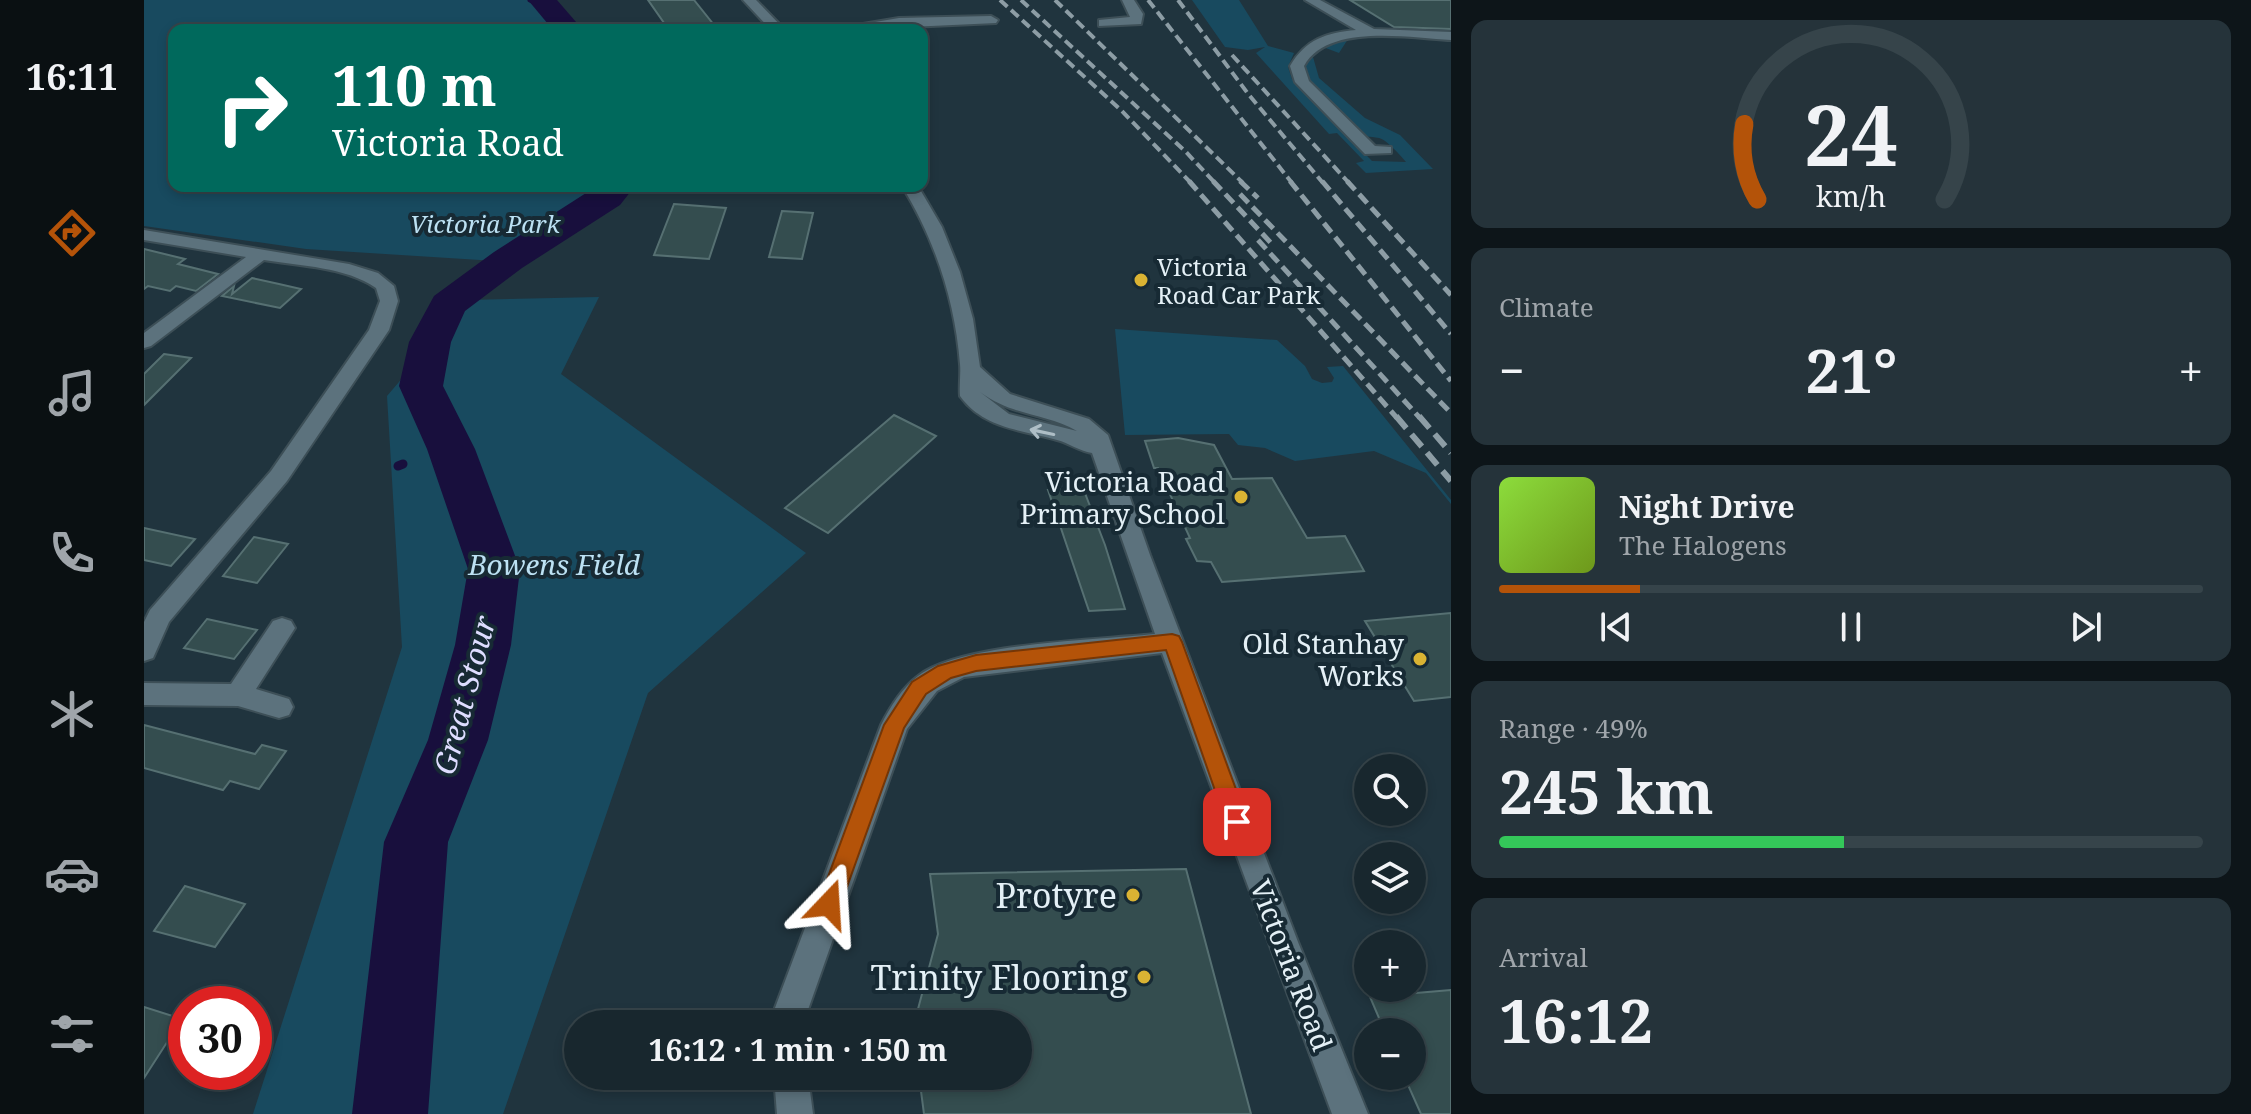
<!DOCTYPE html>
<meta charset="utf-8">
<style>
:root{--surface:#18272e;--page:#25333a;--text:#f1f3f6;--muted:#9fa5aa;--line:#36444a;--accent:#b45309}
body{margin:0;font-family:"Noto Serif",serif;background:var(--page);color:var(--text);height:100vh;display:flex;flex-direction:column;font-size:30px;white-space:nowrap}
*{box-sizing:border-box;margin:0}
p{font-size:26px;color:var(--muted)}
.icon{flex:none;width:44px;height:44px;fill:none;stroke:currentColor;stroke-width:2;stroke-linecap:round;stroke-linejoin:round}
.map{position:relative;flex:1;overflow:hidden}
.sheet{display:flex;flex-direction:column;gap:20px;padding:20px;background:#0d1519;width:800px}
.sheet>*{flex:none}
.banner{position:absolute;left:24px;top:24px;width:760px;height:168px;border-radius:16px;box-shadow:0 4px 12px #0003,0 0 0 2px var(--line);background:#00695c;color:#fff;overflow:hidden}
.fabs{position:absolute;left:1210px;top:754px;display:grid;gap:16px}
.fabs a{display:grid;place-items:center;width:72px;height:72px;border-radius:50%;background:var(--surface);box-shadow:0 4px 12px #0003,0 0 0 2px var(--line);font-size:40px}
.speed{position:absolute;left:24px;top:986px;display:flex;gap:16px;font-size:40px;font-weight:700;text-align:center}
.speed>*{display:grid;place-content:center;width:104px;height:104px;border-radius:50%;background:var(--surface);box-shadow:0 4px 12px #0003,0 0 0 2px var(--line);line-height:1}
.speed .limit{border:12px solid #d22;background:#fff;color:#111}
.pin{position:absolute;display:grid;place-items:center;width:68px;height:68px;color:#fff;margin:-34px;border-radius:16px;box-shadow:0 4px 12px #0006}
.me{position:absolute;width:88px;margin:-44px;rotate:20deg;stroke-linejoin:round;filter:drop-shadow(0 0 6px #0008)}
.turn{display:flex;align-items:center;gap:28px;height:168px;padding:0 32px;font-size:36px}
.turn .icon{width:104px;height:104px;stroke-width:2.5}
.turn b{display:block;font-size:56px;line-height:68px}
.big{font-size:60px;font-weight:700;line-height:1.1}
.sheet .widget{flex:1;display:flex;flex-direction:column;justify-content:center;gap:12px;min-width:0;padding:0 28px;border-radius:16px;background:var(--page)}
.sheet .dial{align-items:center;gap:0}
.dial svg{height:208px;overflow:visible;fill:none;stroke:var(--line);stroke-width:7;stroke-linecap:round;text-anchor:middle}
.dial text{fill:var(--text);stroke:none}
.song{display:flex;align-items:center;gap:24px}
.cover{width:96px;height:96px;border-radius:12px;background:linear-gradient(135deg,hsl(90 70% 55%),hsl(80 70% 35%))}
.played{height:8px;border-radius:4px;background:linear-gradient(90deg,var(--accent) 20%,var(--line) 20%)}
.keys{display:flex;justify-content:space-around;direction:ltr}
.heat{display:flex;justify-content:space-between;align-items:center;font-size:44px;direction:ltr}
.charge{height:12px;border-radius:6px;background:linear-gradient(90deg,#34c759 49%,var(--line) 0)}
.trip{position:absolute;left:420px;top:1010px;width:468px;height:80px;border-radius:40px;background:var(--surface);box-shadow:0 4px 12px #0003,0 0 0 2px var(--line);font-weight:700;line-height:80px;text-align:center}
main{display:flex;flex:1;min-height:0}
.dock{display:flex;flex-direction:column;width:144px;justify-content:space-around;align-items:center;background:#0a1012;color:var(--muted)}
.dock .icon{width:56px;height:56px}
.dock .current{color:var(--accent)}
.dock b{font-size:36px;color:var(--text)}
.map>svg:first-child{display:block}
</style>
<main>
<nav class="dock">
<b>16:11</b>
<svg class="icon current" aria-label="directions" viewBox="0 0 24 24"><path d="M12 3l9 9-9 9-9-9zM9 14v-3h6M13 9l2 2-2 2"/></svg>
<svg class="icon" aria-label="music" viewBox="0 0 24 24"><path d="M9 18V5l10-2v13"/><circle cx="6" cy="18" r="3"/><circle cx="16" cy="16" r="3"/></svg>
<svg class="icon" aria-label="phone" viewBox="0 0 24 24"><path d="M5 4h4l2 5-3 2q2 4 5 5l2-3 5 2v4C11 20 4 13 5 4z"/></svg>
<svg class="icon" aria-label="climate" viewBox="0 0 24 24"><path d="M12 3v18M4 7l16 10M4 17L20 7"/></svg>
<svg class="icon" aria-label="car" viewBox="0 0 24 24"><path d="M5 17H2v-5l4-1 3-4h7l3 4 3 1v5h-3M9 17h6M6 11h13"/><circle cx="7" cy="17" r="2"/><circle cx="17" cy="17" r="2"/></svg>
<svg class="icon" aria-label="filters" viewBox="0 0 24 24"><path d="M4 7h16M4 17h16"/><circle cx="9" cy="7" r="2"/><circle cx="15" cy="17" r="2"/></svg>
</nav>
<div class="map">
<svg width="1307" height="1114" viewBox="0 0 1307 1114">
<rect width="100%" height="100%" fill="#20343e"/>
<!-- green -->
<g fill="#184a5f">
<path d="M0 0H387L420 30H30V186H463L454 195 352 261 162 249 0 226Z"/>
<path d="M1048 0H1095L1124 46 1150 53 1144 67 1148 79 1228 161 1262 162C1256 155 1243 140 1235 138 1226 136 1219 138 1211 131 1202 124 1193 113 1185 104 1149 69 1145 46 1202 36L1204 39 1195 53 1179 47 1169 57 1175 78 1221 118 1256 135 1289 169 1222 173 1212 163 1220 161 1193 133 1185 134 1112 53 1121 47 1104 50 1081 47Z"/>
<path d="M455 297 417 374 662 553 504 693 359 1114H109L258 647 243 396 325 300Z"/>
<path d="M971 329 1133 340 1161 366 1168 379 1178 383 1188 382 1190 378 1183 367 1199 366 1307 500V504L1282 473 1230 451 1151 461 1121 448 1094 445 1085 434 981 435Z"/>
</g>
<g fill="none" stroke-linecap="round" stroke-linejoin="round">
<!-- stream-far1 -->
<path stroke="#180f3d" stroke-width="5" d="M386 0 403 8"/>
<!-- stream -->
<g stroke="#180f3d" stroke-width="9">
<path d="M294 453 307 449"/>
<path d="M254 466 259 464"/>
</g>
<!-- river -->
<g fill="#180f3d" fill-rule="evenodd">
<path d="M384 0H413L439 30H409Z"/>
<path d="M453 186H491L476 205 378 268 321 311 307 342 299 386 331 449 376 569 367 645 344 740 304 842 284 1114H208L240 842 284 740 311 645 324 569 283 449 255 386 265 342 290 296 350 252Z"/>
</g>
</g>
<!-- building -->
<g fill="#344d4f" stroke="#567072" stroke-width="2">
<path d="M504 0H550L574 30H525Z"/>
<path d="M1206 0H1307V29L1250 27Z"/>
<path d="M530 204 582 208 565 259 510 255Z"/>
<path d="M638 211 669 213 658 259 625 257Z"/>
<path d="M0 249 41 259 34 264 74 274 52 291 32 286 26 291 4 286 0 289Z"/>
<path d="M108 278 135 284 157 289 136 308 78 296 90 286 88 294Z"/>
<path d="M20 354 47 358 0 405V374Z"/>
<path d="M750 415 792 436 684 533 641 508Z"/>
<path d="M1034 438 1070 445 1088 479 1128 478 1163 538 1201 536 1220 571 1078 582 1067 562 1053 561 1042 539 1046 538 1014 468H1010L1001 441Z"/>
<path d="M939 488 961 545 981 609 945 611 904 490Z"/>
<path d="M0 528 51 539 27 566 0 560Z"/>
<path d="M110 537 144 544 113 583 79 576Z"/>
<path d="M1307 613V697L1270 701 1221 621Z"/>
<path d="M63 619 113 630 90 659 40 648Z"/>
<path d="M0 725 111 754 118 745 142 751 115 789 86 781 79 790 0 768Z"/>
<path d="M1042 869 1107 1114H780L775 1076H874V1024H770L794 934 786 874Z"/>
<path d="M41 886 101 904 71 947 10 931Z"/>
<path d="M1307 990V1114H1277L1260 1076H1268V1032H1241L1226 997Z"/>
<path d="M0 1007 38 1019 0 1078Z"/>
</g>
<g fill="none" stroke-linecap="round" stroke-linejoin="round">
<!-- minor casing -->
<g stroke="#3d4f57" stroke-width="4">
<g id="minor">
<path d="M599 0H612L641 30H627Z"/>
<path d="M978 0H990L999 14 997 24 955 26V20L986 17Z"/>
<path d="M1161 0H1176L1230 29 1307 32V40C1265 38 1184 23 1160 66L1165 81 1231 146 1247 147V153L1221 154 1151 82 1146 66C1162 39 1182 33 1212 30Z"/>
<path d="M847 16 854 20 852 23 700 30 707 26 755 18Z"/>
<path d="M758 186H774L798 227 816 272 829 319 836 367 866 394 945 419 964 435 1006 555 1154 942 1224 1114H1188L1018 653 820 677 793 691 763 729 659 1024H625L737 725C746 707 758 688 774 676 816 643 954 640 1011 634L948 453C935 451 925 443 913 440 877 430 839 428 816 396 815 385 817 375 816 364 811 301 791 240 758 186ZM836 392C868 416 901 413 933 431L865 414Z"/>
<path d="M0 230 205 264 234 273 250 286 254 301 245 330 143 481 25 622 9 658 0 661V622L6 610 127 471 225 330 236 301 232 288C202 267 157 266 120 260L7 346 0 348V333L102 257 0 240Z"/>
<path d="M138 618 147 621 151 628 112 689 145 699 149 707 145 715 135 718 94 706 0 705V683L87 684 129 621Z"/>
<path d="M630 1076H664L669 1114H633Z"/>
</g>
</g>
<!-- minor -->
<use href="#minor" fill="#5c727d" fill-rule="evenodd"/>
<!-- rail-far2 -->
<g stroke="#8d9da5" stroke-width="4" stroke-dasharray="10 5" stroke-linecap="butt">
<path d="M856 0 978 111 1047 183"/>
<path d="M877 0 1042 152 1071 183"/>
<path d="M911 0 1099 183"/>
<path d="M1004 0 1148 183"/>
<path d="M1034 0 1105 95 1179 183"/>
<path d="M1088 55 1205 183"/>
</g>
<!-- rail-far1 -->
<g stroke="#8d9da5" stroke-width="5" stroke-dasharray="12 6" stroke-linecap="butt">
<path d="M1045 181 1253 418"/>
<path d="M1069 181 1127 243"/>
<path d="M1096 181 1114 198"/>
<path d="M1146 181 1307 381"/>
<path d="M1178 181 1307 334"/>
<path d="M1203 181 1307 295"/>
<path d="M1096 194 1307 413"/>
<path d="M1114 240 1276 418"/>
</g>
<!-- rail -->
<g stroke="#8d9da5" stroke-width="6" stroke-dasharray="16 8" stroke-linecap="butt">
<path d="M1252 416 1307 481"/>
<path d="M1275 416 1307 453"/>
</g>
</g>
<!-- one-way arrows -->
<defs><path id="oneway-shaft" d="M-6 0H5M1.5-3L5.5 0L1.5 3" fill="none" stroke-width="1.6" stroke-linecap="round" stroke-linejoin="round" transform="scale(2)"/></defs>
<use stroke="#aebec6" href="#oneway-shaft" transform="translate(898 432) rotate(-168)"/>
<!-- route -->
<path fill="#b45309" stroke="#753606" stroke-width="2" d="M1028 634 1035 636 1038 642 1104 822 1101 829 1093 832 1085 829 1082 822 1022 650 832 671 807 678 782 694 760 728 694 912 685 916 677 912 674 904 740 725 768 682 794 666 832 655Z"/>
<!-- markers -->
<g fill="#dab333" stroke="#172a34" stroke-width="3">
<circle cx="997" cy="280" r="8"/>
<circle cx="1097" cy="497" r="8"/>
<circle cx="1276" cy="659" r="8"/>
<circle cx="989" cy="895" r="8"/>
<circle cx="1000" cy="977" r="8"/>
</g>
<g text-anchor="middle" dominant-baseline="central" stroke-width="8" stroke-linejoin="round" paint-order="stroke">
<!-- far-park labels -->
<g font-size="24" font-style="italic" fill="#bce1f3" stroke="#172a34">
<text x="341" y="223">Victoria Park</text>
</g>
<!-- far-poi labels -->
<g font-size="24" fill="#e4f0f6" stroke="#172a34" text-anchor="start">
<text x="1013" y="266">Victoria<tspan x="1013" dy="28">Road Car Park</tspan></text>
</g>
<!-- poi labels -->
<g font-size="28" fill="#e4f0f6" stroke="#172a34" text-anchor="end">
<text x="1081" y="481">Victoria Road<tspan x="1081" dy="32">Primary School</tspan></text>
<text x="1260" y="643">Old Stanhay<tspan x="1260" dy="32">Works</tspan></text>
</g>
<!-- park labels -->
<g font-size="28" font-style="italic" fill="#bce1f3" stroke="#172a34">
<text x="410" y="564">Bowens Field</text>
</g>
<!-- street labels -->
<g font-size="28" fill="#e4f0f6" stroke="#172a34">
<text transform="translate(1148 965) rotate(69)">Victoria Road</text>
</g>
<!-- water labels -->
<g font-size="30" font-style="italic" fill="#deddff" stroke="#172a34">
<text transform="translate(320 695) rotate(-75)">Great Stour</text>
</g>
<!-- near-poi labels -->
<g font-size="34" fill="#e4f0f6" stroke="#172a34" text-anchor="end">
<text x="973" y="895">Protyre</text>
<text x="984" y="977">Trinity Flooring</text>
</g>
</g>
</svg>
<div class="fabs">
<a><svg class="icon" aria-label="search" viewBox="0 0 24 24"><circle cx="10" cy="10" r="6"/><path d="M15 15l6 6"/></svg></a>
<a><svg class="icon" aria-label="layers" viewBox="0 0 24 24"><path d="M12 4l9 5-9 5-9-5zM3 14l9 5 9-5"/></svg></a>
<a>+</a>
<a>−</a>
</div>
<div class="speed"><div class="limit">30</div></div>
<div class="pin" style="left:1093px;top:822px;background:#d93025"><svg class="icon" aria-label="arrive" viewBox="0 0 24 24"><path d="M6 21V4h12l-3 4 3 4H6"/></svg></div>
<svg class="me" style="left:685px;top:904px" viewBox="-20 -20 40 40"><path d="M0-17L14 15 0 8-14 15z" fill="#b45309" stroke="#fff" stroke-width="4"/></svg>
<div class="trip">16:12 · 1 min · 150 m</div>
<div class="banner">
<div class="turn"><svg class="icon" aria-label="right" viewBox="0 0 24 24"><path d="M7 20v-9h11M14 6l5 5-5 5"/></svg><div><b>110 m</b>Victoria Road</div></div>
</div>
</div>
<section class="sheet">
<div class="widget dial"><svg viewBox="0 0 100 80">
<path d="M14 69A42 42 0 1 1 86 69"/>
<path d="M14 69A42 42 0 0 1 9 40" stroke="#b45309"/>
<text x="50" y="56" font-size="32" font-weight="700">24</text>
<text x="50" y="72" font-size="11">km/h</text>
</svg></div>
<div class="widget"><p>Climate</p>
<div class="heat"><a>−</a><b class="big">21°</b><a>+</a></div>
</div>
<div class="widget">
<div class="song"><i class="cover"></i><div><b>Night Drive</b><p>The Halogens</p></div></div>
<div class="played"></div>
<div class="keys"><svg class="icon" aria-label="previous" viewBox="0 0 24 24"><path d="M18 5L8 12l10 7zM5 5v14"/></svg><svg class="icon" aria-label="pause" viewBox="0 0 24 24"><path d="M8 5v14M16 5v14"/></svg><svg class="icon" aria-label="next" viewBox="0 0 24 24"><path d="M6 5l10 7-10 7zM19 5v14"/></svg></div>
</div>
<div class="widget"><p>Range · 49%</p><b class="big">245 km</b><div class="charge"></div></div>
<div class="widget"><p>Arrival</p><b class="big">16:12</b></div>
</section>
</main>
